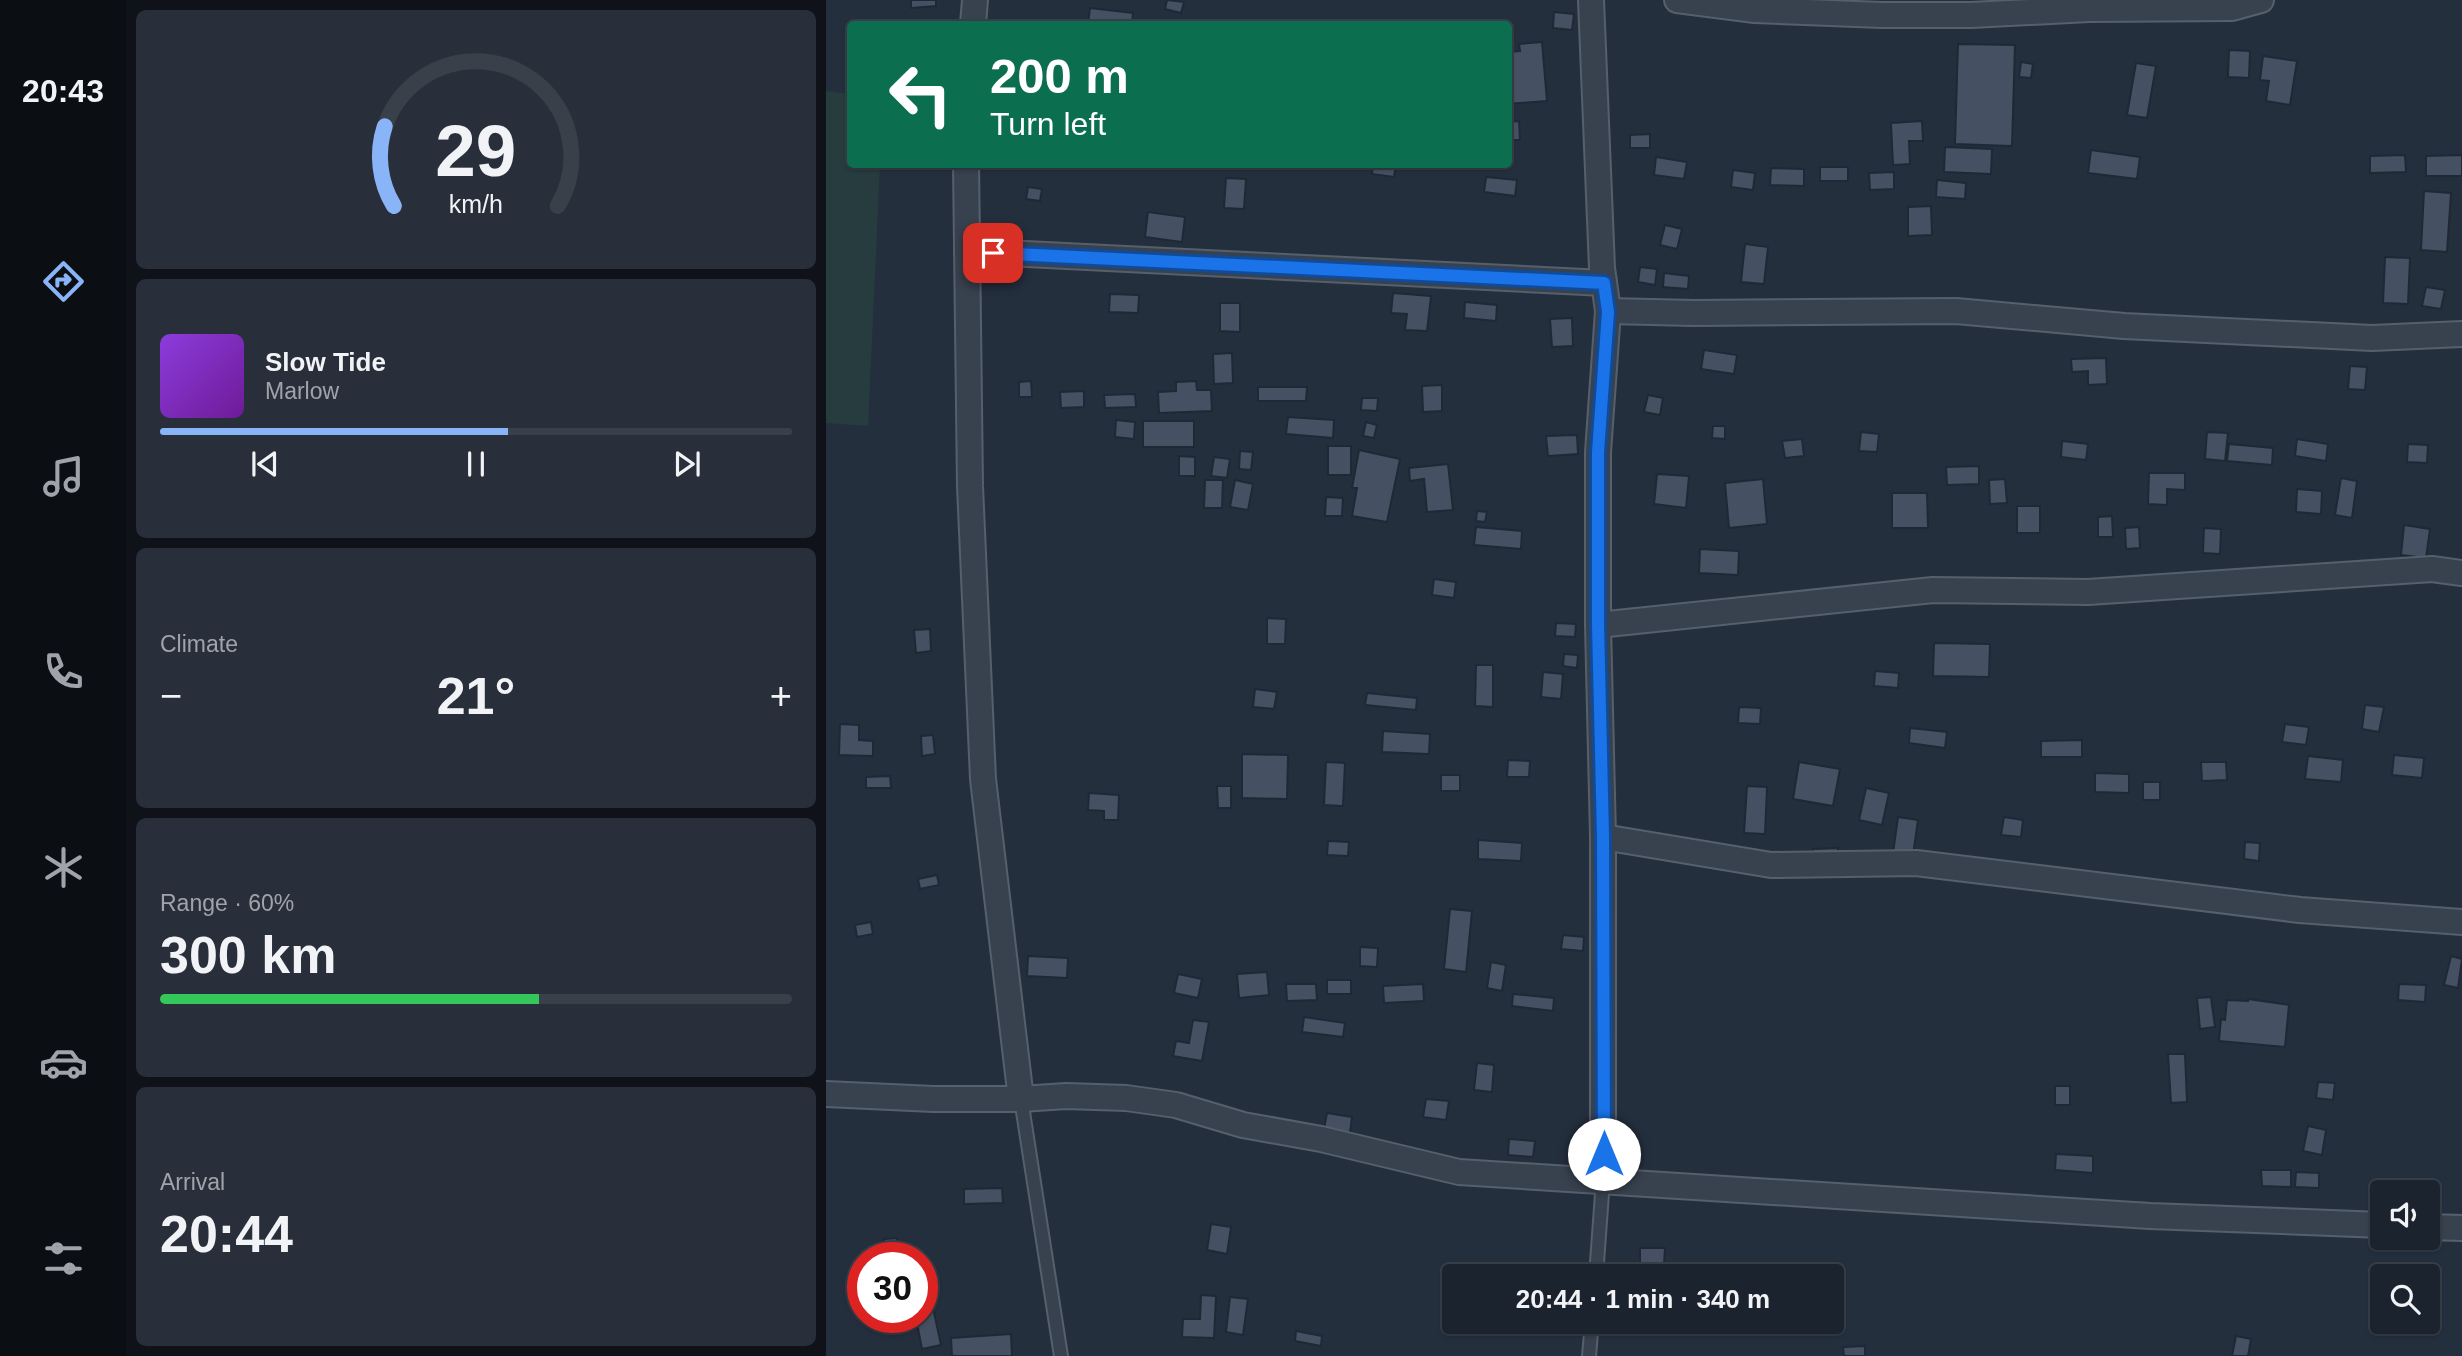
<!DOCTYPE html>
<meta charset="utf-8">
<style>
:root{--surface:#1b232e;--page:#282f3a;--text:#f1f3f6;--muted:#a0a4aa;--line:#39404a;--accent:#8ab4f8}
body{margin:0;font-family:Helvetica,sans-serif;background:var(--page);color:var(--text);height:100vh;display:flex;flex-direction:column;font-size:26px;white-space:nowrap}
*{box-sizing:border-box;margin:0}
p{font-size:23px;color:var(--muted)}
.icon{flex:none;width:38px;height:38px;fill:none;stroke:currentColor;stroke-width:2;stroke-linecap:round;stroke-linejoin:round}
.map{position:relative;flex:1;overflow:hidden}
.side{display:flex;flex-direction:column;gap:10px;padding:10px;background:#0f1319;width:700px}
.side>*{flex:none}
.top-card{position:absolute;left:21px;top:21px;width:665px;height:147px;border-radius:7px;box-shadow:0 2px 5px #0004,0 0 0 2px var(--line);background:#0b6e4f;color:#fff;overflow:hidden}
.tools{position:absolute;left:1544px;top:1180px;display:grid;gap:14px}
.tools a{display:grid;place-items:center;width:70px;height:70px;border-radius:7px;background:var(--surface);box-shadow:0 2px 5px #0004,0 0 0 2px var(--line);font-size:35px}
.speed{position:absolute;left:21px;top:1242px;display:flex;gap:14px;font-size:35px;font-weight:700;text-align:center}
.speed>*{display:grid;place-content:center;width:91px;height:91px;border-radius:50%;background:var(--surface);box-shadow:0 2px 5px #0004,0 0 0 2px var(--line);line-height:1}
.speed .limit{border:10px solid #d22;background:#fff;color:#111}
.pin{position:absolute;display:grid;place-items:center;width:60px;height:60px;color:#fff;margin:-30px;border-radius:14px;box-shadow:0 4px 10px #0006}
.me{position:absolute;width:77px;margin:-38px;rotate:0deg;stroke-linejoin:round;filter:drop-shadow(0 0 5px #0008)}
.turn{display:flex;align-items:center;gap:24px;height:147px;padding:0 28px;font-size:32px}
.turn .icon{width:91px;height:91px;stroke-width:2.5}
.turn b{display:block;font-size:49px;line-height:60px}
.big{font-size:52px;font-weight:800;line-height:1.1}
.side .tile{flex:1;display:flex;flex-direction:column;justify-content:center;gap:10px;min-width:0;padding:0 24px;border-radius:10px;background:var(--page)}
.side .dial{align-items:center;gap:0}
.dial svg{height:182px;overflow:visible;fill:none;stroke:var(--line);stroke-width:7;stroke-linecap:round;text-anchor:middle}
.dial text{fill:var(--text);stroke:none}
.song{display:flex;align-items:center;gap:21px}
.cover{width:84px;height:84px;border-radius:10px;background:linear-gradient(135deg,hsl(270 70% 55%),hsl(280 70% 35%))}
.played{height:7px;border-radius:4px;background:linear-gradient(90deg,var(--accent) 55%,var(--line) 55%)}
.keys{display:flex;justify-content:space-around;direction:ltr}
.heat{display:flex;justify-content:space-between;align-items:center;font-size:38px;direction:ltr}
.charge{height:10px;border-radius:5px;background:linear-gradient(90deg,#34c759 60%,var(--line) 0)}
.trip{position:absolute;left:616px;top:1264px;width:402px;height:70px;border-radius:7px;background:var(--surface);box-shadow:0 2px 5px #0004,0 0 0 2px var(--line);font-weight:800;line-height:70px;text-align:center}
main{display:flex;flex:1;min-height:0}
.tabs{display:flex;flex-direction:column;width:126px;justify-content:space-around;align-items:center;background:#0b0e12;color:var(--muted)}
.tabs .icon{width:49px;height:49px}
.tabs .current{color:var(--accent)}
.tabs b{font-size:32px;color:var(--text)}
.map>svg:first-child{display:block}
</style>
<main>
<nav class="tabs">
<b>20:43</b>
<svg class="icon current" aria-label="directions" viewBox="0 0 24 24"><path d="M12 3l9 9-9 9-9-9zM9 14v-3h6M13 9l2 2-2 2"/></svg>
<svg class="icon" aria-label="music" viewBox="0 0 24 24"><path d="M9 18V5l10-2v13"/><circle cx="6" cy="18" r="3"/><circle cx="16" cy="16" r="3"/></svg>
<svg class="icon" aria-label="phone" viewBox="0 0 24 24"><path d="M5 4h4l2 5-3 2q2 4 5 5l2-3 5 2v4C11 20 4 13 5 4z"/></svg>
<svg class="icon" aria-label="climate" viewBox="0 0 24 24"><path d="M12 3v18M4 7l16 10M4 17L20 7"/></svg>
<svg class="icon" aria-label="car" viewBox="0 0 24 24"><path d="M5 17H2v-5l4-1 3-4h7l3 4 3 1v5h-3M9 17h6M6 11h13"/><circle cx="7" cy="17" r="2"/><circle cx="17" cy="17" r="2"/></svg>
<svg class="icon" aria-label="filters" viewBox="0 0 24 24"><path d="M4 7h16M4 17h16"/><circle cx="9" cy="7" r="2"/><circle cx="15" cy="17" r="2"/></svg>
</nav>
<section class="side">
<div class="tile dial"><svg viewBox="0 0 100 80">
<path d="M14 69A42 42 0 1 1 86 69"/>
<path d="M14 69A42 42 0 0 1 10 34" stroke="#8ab4f8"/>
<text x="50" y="56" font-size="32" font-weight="700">29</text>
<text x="50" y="72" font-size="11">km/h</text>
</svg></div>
<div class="tile">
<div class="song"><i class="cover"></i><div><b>Slow Tide</b><p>Marlow</p></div></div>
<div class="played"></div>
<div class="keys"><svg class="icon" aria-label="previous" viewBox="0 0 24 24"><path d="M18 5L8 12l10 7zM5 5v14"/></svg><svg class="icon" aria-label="pause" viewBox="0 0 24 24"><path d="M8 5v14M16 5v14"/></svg><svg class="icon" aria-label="next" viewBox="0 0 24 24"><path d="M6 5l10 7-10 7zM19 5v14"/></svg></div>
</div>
<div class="tile"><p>Climate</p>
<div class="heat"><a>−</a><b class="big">21°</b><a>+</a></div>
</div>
<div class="tile"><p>Range · 60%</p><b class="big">300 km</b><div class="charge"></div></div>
<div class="tile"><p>Arrival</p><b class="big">20:44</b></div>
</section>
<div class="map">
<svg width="1636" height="1356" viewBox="0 0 1636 1356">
<rect width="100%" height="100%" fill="#242f3e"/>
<!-- green -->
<path fill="#263c3f" d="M0 91 24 94V164L54 165 42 426 0 423Z"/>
<!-- building -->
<g fill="#455162" stroke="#1f2835" stroke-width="2">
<path d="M85 0H110V6L85 8Z"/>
<path d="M341 0 358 2 355 13 339 9Z"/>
<path d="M264 8 307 13 306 24H262Z"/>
<path d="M728 12 748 14 746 30 727 28Z"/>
<path d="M716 42 721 101 682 104V52L694 51 693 44Z"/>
<path d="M1132 44 1189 45 1186 146 1129 144Z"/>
<path d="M1403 50 1424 51 1423 78 1402 77Z"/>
<path d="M1437 56 1471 61 1464 105 1440 101 1443 81 1434 80Z"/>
<path d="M1195 62 1207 64 1205 78 1193 77Z"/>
<path d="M1310 63 1330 66 1321 118 1301 115Z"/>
<path d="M693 121 694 140H682V122Z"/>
<path d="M1096 121 1097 141H1083L1084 164 1067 165 1065 123Z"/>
<path d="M824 134V148H804V135Z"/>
<path d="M1119 147 1166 149 1165 174 1118 172Z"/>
<path d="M1265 150 1314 157 1311 179 1262 173Z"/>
<path d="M1579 155 1580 172 1544 173V156Z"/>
<path d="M1636 155V176H1600V156Z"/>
<path d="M830 157 861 162 858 179 828 175Z"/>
<path d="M547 164H570L568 177 546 174Z"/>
<path d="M581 164H612L611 169Z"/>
<rect x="994" y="167" width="28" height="14"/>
<path d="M945 168 978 169V186L944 185Z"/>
<path d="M907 170 929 173 927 190 905 187Z"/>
<path d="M1068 172V189L1044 190 1043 173Z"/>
<path d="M660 177 691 180 689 196 658 192Z"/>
<path d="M400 178 420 179 418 209 398 208Z"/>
<path d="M1111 180 1140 183 1139 199 1110 197Z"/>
<path d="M202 187 216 189 214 201 200 199Z"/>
<path d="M1598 191 1625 193 1621 252 1595 250Z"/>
<path d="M1105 206 1106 235 1082 236V207Z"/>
<path d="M322 212 359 217 356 242 319 237Z"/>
<path d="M839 225 856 229 851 249 834 245Z"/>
<path d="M919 244 942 247 938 284 915 282Z"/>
<path d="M1559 257 1584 258 1582 304 1557 303Z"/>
<path d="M814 267 831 269 829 285 812 282Z"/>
<path d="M838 273 863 276 862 289 837 287Z"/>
<path d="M1600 287 1619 290 1615 309 1596 306Z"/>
<path d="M567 293 605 296 601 331 579 330 581 314 565 313Z"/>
<path d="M284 294 313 295 312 313 283 312Z"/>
<path d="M639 302 671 305 670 321 638 318Z"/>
<path d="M394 303H414V332L394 331Z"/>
<path d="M746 318 747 346 726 347 724 319Z"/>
<path d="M878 350 911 355 908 374 875 369Z"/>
<path d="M406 353 407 383 388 384 387 354Z"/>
<path d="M1280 358 1281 384 1262 385V371L1246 372 1245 359Z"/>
<path d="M1524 366 1541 367 1539 390 1522 389Z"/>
<path d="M205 381 206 397H193V382Z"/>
<path d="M370 381 371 390H385L386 411 333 413 332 392 350 391V382Z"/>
<path d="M616 385V411L597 412 596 386Z"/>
<path d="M432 387H481L480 401H432Z"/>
<path d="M258 391V407L235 408 234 392Z"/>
<path d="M309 394 310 407 279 408 278 395Z"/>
<path d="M822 395 837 398 834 415 818 412Z"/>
<path d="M536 398H552L551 411 535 410Z"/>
<path d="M462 417 508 420 507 438 460 434Z"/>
<path d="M290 420 309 422 308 439 289 437Z"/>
<rect x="317" y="421" width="51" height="26"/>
<path d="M540 422 551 425 548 438 537 436Z"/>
<path d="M887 426H899V439L886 438Z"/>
<path d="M1035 432 1053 434 1051 452 1033 451Z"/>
<path d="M1381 432 1402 433 1399 461 1379 459Z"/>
<path d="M751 435 752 454 722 456 720 436Z"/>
<path d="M976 439 978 456 959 458 956 441Z"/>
<path d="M1471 439 1502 444 1500 461 1469 456Z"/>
<path d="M1236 441 1262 444 1260 460 1235 457Z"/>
<path d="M1403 444 1447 448 1446 465 1401 461Z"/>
<path d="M1582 444 1602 445 1601 463 1581 462Z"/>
<rect x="502" y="446" width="23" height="29"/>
<path d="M533 450 574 459 561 522 526 516 531 488H526Z"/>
<path d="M414 451 427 452 425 470 413 469Z"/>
<path d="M353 456 369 457V476H353Z"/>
<path d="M388 457 404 459 401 478 385 476Z"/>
<path d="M622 464 627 510 601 512 598 479 584 481 583 468Z"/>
<path d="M1153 466V484L1121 485 1120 467Z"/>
<path d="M1323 473H1359V490L1341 489V505L1322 504Z"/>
<path d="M831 474 863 476 860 508 828 504Z"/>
<path d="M1515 478 1531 481 1526 518 1509 515Z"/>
<path d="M937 479 941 524 903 528 899 483Z"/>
<path d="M1179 479 1181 503 1164 504 1163 480Z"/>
<path d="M379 480H397L396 508H378Z"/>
<path d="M409 480 427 484 422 510 404 507Z"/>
<path d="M1471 489 1496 491 1495 514 1470 512Z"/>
<path d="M1066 493H1101L1102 528H1066Z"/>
<path d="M500 497 517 498 516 516H499Z"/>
<rect x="1191" y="506" width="23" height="27"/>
<path d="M651 511 661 512 659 522 650 521Z"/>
<path d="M1286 516 1287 537H1272V517Z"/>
<path d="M1578 525 1604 529 1600 558 1575 555Z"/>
<path d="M650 527 696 531 695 549 648 545Z"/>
<path d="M1313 527 1314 548 1300 549 1299 528Z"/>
<path d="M1378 528 1395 529 1394 554 1377 553Z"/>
<path d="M874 549 913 551 912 575 873 573Z"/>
<path d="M608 579 630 582 628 598 606 595Z"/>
<path d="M441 618 460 619 459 644H441Z"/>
<path d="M730 623 750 624 749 637 729 636Z"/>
<path d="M104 629 105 651 90 653 88 630Z"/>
<path d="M1108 643 1164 644 1163 677 1107 676Z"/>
<path d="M738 654 752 655 751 668 737 666Z"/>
<path d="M650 665H667V707L649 706Z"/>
<path d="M1049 671 1073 673 1072 688 1048 686Z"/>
<path d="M717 672 737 674 735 699 715 697Z"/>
<path d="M429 689 451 692 448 709 427 707Z"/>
<path d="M541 693 591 698 590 710 539 705Z"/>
<path d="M1539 705 1558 707 1553 732 1536 729Z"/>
<path d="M913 707 935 708 934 724 912 723Z"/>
<path d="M14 724 33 725V740L47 741V756L13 755Z"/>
<path d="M1459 724 1483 727 1480 745 1456 742Z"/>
<path d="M1084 728 1121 732 1119 748 1083 743Z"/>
<path d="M557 731 604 734 603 754 556 752Z"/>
<path d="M107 735 109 754 96 756 95 736Z"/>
<path d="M1256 740V757H1215V741Z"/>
<path d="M416 754 462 755 461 799 416 798Z"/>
<path d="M1568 755 1598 758 1596 778 1566 775Z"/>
<path d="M1482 756 1517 760 1515 782 1479 779Z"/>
<path d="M682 760 704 761 703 777H681Z"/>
<path d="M500 762 519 763 517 806 498 805Z"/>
<path d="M973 762 1014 769 1007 806 967 799Z"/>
<path d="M1375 762H1400L1401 780 1376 781Z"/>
<path d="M1269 773 1303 774V793L1269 792Z"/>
<rect x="615" y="775" width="19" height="16"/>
<path d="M64 776 65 788H40V777Z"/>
<rect x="1317" y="782" width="17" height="18"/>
<path d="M391 786H405V808H392Z"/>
<path d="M921 786 941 787 939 834 918 833Z"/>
<path d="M1040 788 1063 793 1056 825 1033 820Z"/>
<path d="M263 793 293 795 292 820H278V811L262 810Z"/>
<path d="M1072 817 1092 820 1087 855 1067 853Z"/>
<path d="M1178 817 1197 820 1195 837 1175 835Z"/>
<path d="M652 840 696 843 695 861 652 859Z"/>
<path d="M502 841 523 842 522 856 501 855Z"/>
<path d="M1419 842 1434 843 1433 861 1418 859Z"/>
<path d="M1012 848V858L987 859V849Z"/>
<path d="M111 875 113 885 94 889 92 879Z"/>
<path d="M624 909 646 911 640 972 618 969Z"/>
<path d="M45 922 47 934 31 937 29 925Z"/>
<path d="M737 935 758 937 757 951 735 949Z"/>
<path d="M534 947 552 948 551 967 534 966Z"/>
<path d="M202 956 242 958 241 978 201 976Z"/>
<path d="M1625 956 1636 959 1632 988 1618 985Z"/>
<path d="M665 962 680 965 676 991 661 988Z"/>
<path d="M441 972 443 995 413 998 411 974Z"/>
<path d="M352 974 376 979 372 998 348 993Z"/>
<rect x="501" y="980" width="24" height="14"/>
<path d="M460 984H490L491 1000 461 1001Z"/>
<path d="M597 984 598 1001 558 1003 557 986Z"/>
<path d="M1573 984 1600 985 1599 1002 1572 1000Z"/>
<path d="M687 994 728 998 727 1011 686 1006Z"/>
<path d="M1385 997 1389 1027 1374 1029 1371 998Z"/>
<path d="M1422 999 1463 1005 1459 1047 1393 1041 1395 1019 1399 1020 1401 1000 1422 1001Z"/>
<path d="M478 1017 519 1023 517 1037 476 1032Z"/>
<path d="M367 1020 383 1022 376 1061 347 1056 350 1041 363 1043Z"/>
<path d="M1342 1054H1359L1361 1102 1345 1103Z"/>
<path d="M651 1063 668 1065 666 1092 648 1090Z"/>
<path d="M1492 1082 1509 1083 1507 1100 1490 1098Z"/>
<rect x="1229" y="1086" width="15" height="19"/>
<path d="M600 1099 623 1101 620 1120 597 1117Z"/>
<path d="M501 1113 526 1117 524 1133 498 1129Z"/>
<path d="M1482 1126 1500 1130 1496 1155 1477 1151Z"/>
<path d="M683 1139 709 1141 707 1157 682 1155Z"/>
<path d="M1230 1154 1267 1156V1173L1229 1170Z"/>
<path d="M1435 1170H1465V1187L1436 1186Z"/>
<path d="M1470 1172 1493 1173V1188L1469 1187Z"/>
<path d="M176 1188 177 1203 138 1204V1189Z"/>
<path d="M385 1224 405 1227 401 1254 381 1250Z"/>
<path d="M71 1238 72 1254 59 1255 58 1239Z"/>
<path d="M814 1248H839L838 1265H814Z"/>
<path d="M375 1295 390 1296 388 1338 356 1337 357 1319H374Z"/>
<path d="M404 1297 422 1299 417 1335 400 1332Z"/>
<path d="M106 1303 115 1345 96 1349 90 1318H96V1305Z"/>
<path d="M470 1331 496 1336 495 1346 469 1341Z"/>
<path d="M185 1334 186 1356H126L125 1338Z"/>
<path d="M1410 1336 1425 1339 1422 1356H1406Z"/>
<path d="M1039 1346V1356H1018L1017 1347Z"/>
</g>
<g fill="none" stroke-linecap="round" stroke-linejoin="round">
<!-- service casing -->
<g stroke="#565f6c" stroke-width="16">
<g id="service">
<path d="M195 1099 235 1356"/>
<path d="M770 1276 777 1180"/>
<path d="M763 1356 766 1321"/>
</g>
</g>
<!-- minor casing -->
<g stroke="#565f6c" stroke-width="28">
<g id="minor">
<path d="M765 0 776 268 782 311 772 452V625L777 837V1180"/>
<path d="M851 0 929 10 1056 15H1145L1263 9 1406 8 1435 0"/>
<path d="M147 24 149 0"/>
<path d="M140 164 144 486 157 779 195 1099"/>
<path d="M141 251 778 283"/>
<path d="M782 311 868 313 1130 311 1298 326 1546 338 1636 334"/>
<path d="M772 625 1107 590 1262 592 1606 569 1636 573"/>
<path d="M777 837 945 865 1090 863 1474 910 1636 922"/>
<path d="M0 1094 107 1099H195L240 1096 300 1098 350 1105 417 1125 495 1139 633 1172 1324 1216 1556 1225"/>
<path d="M1601 1227 1636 1228"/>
</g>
</g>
<!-- service -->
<use href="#service" stroke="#38414e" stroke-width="12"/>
<!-- minor -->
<use href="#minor" stroke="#38414e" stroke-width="24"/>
</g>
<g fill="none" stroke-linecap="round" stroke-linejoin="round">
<!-- route casing -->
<g stroke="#114b97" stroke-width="18">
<path id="route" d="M167 253 778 283 782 312 772 452V625L777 837 778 1154"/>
</g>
<!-- route -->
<use href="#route" stroke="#1a73e8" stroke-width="12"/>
</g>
</svg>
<div class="tools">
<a><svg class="icon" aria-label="sound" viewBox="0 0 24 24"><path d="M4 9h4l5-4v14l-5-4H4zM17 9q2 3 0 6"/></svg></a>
<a><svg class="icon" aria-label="search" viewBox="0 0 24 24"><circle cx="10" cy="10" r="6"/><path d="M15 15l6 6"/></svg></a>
</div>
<div class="speed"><div class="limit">30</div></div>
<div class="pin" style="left:167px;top:253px;background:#d93025"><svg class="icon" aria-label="arrive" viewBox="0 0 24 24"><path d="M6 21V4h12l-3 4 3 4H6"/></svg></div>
<svg class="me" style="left:778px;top:1154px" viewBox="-20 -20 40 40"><circle r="19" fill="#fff"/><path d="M0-13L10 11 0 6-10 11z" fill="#1a73e8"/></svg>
<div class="trip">20:44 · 1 min · 340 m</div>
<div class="top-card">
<div class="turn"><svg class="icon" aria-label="left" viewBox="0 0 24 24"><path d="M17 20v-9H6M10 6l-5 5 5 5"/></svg><div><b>200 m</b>Turn left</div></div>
</div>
</div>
</main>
